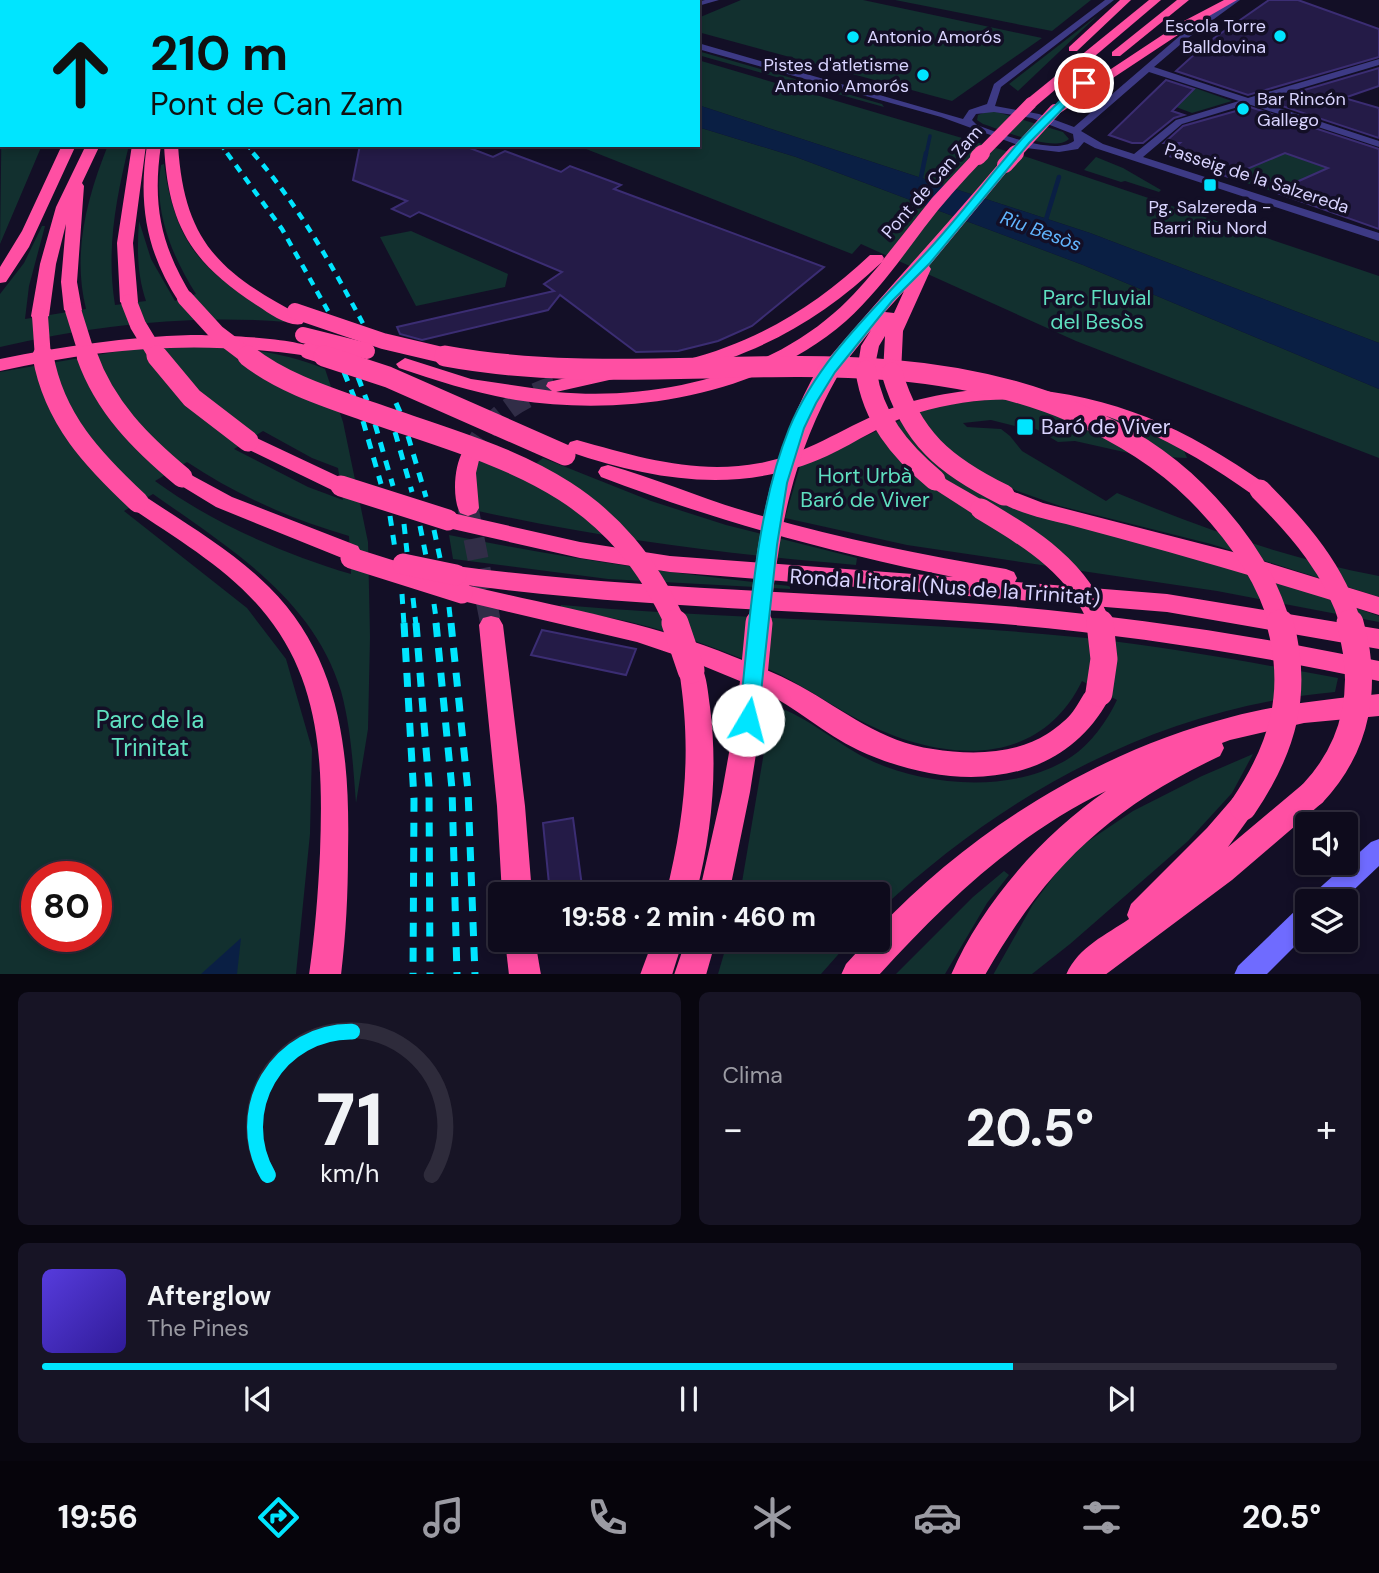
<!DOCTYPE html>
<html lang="es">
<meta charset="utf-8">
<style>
:root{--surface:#0e0b1c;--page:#171425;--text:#f1f3f6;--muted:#9b9ba3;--line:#2e2b3b;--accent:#00e5ff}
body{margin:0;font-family:"DM Sans",sans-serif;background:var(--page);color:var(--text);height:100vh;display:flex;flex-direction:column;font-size:26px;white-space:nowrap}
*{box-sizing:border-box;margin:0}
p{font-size:23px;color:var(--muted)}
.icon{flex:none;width:38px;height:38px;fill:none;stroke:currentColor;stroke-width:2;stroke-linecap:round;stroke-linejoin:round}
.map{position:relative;height:974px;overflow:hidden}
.panel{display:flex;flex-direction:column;gap:18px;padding:18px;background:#08060f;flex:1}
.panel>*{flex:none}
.top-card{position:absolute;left:0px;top:0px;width:700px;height:147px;box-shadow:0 4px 10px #0003,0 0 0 2px var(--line);background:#00e5ff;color:#111;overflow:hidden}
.buttons{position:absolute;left:1295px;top:812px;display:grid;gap:14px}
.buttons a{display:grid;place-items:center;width:63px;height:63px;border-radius:7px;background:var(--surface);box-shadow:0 4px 10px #0003,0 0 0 2px var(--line);font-size:35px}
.speed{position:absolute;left:21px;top:861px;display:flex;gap:14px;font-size:35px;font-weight:700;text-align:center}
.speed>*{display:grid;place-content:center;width:91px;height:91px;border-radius:50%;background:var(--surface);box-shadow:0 4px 10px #0003,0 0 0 2px var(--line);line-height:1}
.speed .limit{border:10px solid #d22;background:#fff;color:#111}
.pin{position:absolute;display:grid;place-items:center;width:60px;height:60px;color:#fff;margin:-30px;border:4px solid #fff;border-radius:50%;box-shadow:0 2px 7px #0007}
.me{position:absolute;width:77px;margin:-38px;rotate:8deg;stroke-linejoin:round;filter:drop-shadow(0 0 5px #0008)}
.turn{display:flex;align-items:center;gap:24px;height:147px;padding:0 35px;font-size:32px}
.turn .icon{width:91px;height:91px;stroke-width:2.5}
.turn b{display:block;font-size:49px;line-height:60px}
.big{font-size:52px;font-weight:700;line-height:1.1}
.panel .card{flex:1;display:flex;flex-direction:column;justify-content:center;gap:10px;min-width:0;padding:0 24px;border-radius:10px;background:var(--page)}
.panel .dial{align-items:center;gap:0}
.dial svg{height:182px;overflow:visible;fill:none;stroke:var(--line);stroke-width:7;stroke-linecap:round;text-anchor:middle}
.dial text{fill:var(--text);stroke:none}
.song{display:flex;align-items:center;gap:21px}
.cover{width:84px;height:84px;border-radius:10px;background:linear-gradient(135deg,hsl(250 70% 55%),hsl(250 70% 35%))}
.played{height:7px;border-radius:4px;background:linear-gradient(90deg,var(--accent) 75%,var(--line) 75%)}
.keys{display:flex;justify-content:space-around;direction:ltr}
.heat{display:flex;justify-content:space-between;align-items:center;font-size:38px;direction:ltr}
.panel .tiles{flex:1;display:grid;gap:18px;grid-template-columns:1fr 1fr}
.card:last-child{grid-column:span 2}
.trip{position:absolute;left:488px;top:882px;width:402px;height:70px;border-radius:7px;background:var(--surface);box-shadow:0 4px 10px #0003,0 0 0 2px var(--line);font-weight:700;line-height:70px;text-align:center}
.tab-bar{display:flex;height:112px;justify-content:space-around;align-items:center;background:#06040b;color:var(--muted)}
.tab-bar .icon{width:49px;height:49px}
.tab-bar .active{color:var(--accent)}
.tab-bar b{font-size:32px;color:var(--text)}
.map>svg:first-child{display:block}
</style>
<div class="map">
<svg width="1379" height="975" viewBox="0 0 1379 975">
<rect width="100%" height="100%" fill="#130f26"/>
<!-- green -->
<g fill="#12302f" fill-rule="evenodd">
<path d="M741 0H863L1042 38 952 101 698 32V18Z"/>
<path d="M895 0H1091L1052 31Z"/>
<path d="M1098 15 1018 91 1009 84Z"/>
<path d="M698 51 882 104 884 107 698 55Z"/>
<path d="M698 60 1030 158 1379 276V343L1090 233 698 105Z"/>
<path d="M1195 88 1232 101 1192 113 1176 107Z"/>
<path d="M2 89V145H42L0 244Z"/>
<path d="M986 112H997L1063 132 1069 139C1055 153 1002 130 983 124L977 120 978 115Z"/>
<path d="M698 127 796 157 1083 265 1379 389V458L1076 341 861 244 852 254 576 145H698Z"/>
<path d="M108 145H129C116 199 106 249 115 305L146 301C137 274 137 249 139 221L151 259 175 301 196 294C172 256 153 211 161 165L164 164C177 257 211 275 286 322 189 314 94 325 0 347V294L24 263 42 226H45L29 286 25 319 86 309C72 252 87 198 108 145Z"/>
<path d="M1285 153 1328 168 1274 192 1228 177Z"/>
<path d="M1096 157 1123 168 1161 190 1159 192 1125 181 1121 182 1084 170Z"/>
<path d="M411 231 508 274 505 287 416 306 380 237Z"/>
<path d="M214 346C252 349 289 354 325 369L343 422 368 542 370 637 368 729 356 803C353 765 351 728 341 691 313 598 228 547 153 494L124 511 247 608 286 659 312 749 310 834 296 974H0V372L131 349ZM263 431 312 458 338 468 343 500 308 487 234 449ZM187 462C238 496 291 519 349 536L351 574C284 554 212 523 155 481ZM37 877H96V936H37Z"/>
<path d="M1004 398 1062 402 1163 434 1183 448 1187 458 1142 456 1075 441 1058 442 1038 430 1018 422 1015 426 991 420 963 423 967 427 1001 429 1010 436 1022 451 1106 501 1117 493C1201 528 1289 559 1379 576V597L1211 544 1060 506 998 484 990 495 1302 589 1379 616V622L1217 591 907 545 785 518 800 466 925 409 949 404Z"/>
<path d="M476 458 520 476 543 458 651 501 726 525 857 558 856 565C725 554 606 539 478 511L474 490Z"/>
<path d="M449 535C564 558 673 574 790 586V589L608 579 453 559Z"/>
<path d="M561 605C735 620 911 620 1086 638 1170 647 1254 663 1338 678L1335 692C1159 708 1006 792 879 911L878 894H740L772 705C810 717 838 746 874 762 931 787 1017 793 1071 757 1091 744 1107 721 1117 700L1082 681C1038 772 938 761 861 721 830 705 800 683 768 669 726 652 683 635 638 624 612 617 586 614 560 609Z"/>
<path d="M1253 754 1232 793 1188 841 1070 944 1032 974 993 975 1033 904 1072 852 1133 811 1202 776Z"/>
<path d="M1004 871 1009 875 987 903 945 974H896L973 897Z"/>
<path d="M728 940H851L821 974H718Z"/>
</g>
<!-- water -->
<g fill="#0a1f44">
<path d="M698 105 1090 233 1379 343V389L1083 265 796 157 698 127Z"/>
<path d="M241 938 237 974H201Z"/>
</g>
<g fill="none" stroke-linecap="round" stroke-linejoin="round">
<!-- stream-far1 -->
<path stroke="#0a1f44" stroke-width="3.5" d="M926 155 930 136"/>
<!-- stream -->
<g stroke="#0a1f44" stroke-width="4.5">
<path d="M920 182 926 153"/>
<path d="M1044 226 1059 177"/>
</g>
</g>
<!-- building -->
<g fill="#241b47" stroke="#3b2d73" stroke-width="2">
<path d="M1269 0H1298L1379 29V57L1248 95 1176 71 1207 43Z"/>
<path d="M1379 68V86L1344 98 1379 108V138L1267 101Z"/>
<path d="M1166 80 1194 89 1172 111 1184 115 1174 118 1143 143H1132L1109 135Z"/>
<path d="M1250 107 1379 149V229L1274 192 1328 168 1285 153 1228 177 1166 155 1180 143H1164L1183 126Z"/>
<path d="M360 145H462L493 157 505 151 561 172 570 166 621 185 614 189 824 267 752 326 718 341 678 351 636 352 560 295 548 310 422 340 400 334 397 327 554 291 544 284 562 272 419 212 410 217 392 209 407 201 353 180Z"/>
<path d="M542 630 636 649 626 675 531 655Z"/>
<path d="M573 818 583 894H550L543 823Z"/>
</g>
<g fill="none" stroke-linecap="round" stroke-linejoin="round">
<!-- highway-tunnel -->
<g stroke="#312d47" stroke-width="21" stroke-dasharray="21 10" stroke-linecap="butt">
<path d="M470 456C488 418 516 399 555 386"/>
<path d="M468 508 491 625"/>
</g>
<!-- street -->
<g fill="#3d3a85" fill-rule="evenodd">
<path d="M542 0H552L554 2H543Z"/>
<path d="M705 0H719L698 6 697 2Z"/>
<path d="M1105 0H1114L1001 87 995 106 1039 114 1074 127 1182 34 1231 0H1240L1188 38 1154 67 1248 98 1379 59V65L1258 101 1379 141V147L1248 104 1182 124 1143 157 1379 233V241L1095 148 1084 142 1078 149 1059 152 1026 148 941 117 698 49V43L963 119 969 110 987 104 994 84ZM1149 72 1239 101 1176 120 1134 154 1103 144 1081 131ZM994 112 1032 118 1073 134 1074 141C1053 156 999 133 977 125L972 120 976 114Z"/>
<path d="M0 37 2 38V44L0 43Z"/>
<path d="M2 84V90L0 91V85Z"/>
</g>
<!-- secondary -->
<g fill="#6f6bff" fill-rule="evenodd">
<path d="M1379 839V866L1342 901H1312L1315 892 1371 842Z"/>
<path d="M1307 904V934L1266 975H1234L1238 966 1298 908Z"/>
</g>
<!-- highway -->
<g fill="#ff4fa3" fill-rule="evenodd">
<path d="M13 0H27L28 2H14Z"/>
<path d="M37 0H52L53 2H38Z"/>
<path d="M82 0H95L96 2H83Z"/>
<path d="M1120 0H1131L1077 51H1069V47Z"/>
<path d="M1149 0H1161L1036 106H1026V100Z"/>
<path d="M1177 0H1189L1120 56H1112V52Z"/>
<path d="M1224 0H1237L1190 27 1060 113 1055 114 1049 110 1182 22Z"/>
<path d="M62 145H76L29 247 6 282 0 283V267L22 231Z"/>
<path d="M86 145H100L82 183 84 186 77 282 82 310 73 315 64 310 61 282 66 224 56 264 49 316 40 321 34 320 31 316 40 264 56 207Z"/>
<path d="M132 145H146L133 243 138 302 129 307 120 302 117 243Z"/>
<path d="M147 145H161C152 206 161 246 193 298L191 302H179C146 252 138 203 147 145Z"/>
<path d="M164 145H178C184 242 220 273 302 316L305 320 302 324C288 327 270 314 258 306 191 263 168 225 164 145Z"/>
<path d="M978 153 985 157 983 160C962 182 942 204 924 228 900 260 876 294 846 321 759 397 627 417 516 400 475 393 437 381 399 368L396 364 405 358 471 379 552 391 546 386 548 382 611 368 620 374 618 378 556 392C652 401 761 377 834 313 852 298 867 279 882 262 826 315 766 351 691 370L682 364 685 360C757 342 816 306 870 255H882L884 258 882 261 932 198 973 154Z"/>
<path d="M1005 161 1010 162V168L929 266 931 269 903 331 901 373 899 377 892 379 883 373 885 336 879 346 873 375 866 377 857 371 861 346 871 330 836 374H822L820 370 822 366C880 297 942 231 1000 162ZM904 291 894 313 885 312Z"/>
<path d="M191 335C213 335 305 337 317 351L308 356C200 340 106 347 0 371V359C64 346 126 337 191 335Z"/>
<path d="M1007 387C1112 394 1181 425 1267 485L1271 490 1267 495 1260 497 1253 495C1151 422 1044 375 917 413 885 422 857 442 827 456 742 495 655 481 570 452L567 447 570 442 577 440C638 457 696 475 760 463 805 455 841 429 882 412 922 395 965 390 1007 387Z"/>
<path d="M248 434 348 481 351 486 348 491 341 493 334 491 241 446 238 441 241 436Z"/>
<path d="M470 449 477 451 480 456 476 473 479 508 476 513 468 516 460 513C452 498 454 466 463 451Z"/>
<path d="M608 465C658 479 705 500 755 514 837 538 922 555 1006 569L1014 572 1017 578 1015 582 1167 594 1379 629V649L1167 612 670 572 580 558 448 528 440 526 437 520 440 514 448 512 580 542 670 556 953 577C833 553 716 521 601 477L598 472 601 467Z"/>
<path d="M182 470 232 497 358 546 361 552 358 558 350 560 342 558 216 507 175 482 172 477 175 472Z"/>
<path d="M935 473 989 504 992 509 989 514 981 517 973 514 928 485 925 480 928 475Z"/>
<path d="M1004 488 1043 503 1233 552 1379 597V615C1275 582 1172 552 1066 524 1049 520 1003 510 993 495L997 490Z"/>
<path d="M138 494 146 497C188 525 233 551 269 587 342 659 350 757 348 853 348 894 346 934 341 975H309C315 934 318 894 320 853 323 769 322 685 267 616 231 570 178 540 130 507L127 502 130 497Z"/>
<path d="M456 566C630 589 805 591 980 604 1114 614 1247 634 1379 661V681C1246 653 1112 632 977 622 806 610 636 608 466 585 556 607 646 621 732 656 755 665 779 674 800 686 845 711 881 742 933 749 970 755 1014 755 1047 734 1055 729 1065 721 1071 714 1083 700 1086 678 1108 685L1112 693C1063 793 948 792 858 750 824 734 796 707 762 691L765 697 750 792 729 894H699L722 792 739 697 743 689 752 686 701 665C707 677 708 693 710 707 718 770 712 832 696 894H666C685 816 692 751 679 670L682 663 690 660 637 642 454 599 450 593 454 587 461 584 448 581 445 575 448 569Z"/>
<path d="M491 616 499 618 503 625 525 806 532 894H502L497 806 479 625 483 618Z"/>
<path d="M1379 694V716L1304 723 1230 740 1222 743 1224 748 1220 756C1108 809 1047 867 985 975H951C981 904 1044 833 1106 791 1018 833 944 903 879 975H841L846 964 868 940H878V929C972 829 1099 751 1231 717 1280 704 1329 699 1379 694Z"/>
<path d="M1313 780 1323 784 1327 793 1323 802 1232 880 1105 975H1066C1078 947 1106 935 1129 919L1127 915 1131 904 1207 828 1233 798 1243 794 1253 798 1257 807 1228 847 1303 784Z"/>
<path d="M505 940H535L541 975H509Z"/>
<path d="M653 940H683L672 975H640Z"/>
<path d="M686 940H716L706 975H674Z"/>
</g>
<!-- rail-far3 -->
<g stroke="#00e5ff" stroke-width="2.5" stroke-dasharray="6 5" stroke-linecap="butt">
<path d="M220 145 228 155"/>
<path d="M246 145 255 155"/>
</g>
<!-- rail-far2 -->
<g stroke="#00e5ff" stroke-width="4.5" stroke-dasharray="8 7" stroke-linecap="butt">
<path d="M227 153 282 229 333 320"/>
<path d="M253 153C300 207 334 269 367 331"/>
</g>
<!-- rail-far1 -->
<g stroke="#00e5ff" stroke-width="5" stroke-dasharray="10 9" stroke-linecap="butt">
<path d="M344 372 354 397"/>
<path d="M358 377 367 401"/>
<path d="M396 403 400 412"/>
<path d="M363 421 381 484"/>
<path d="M375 424 393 486"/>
<path d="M395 432 412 492"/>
<path d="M408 436 426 497"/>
<path d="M390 516 395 549"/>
<path d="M404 524 407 552"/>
<path d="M420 526 426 556"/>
<path d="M434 530 440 558"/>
<path d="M402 594 404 625"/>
<path d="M413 598 416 625"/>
<path d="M434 604 437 625"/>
<path d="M449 607 451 625"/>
</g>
<!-- rail -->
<g stroke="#00e5ff" stroke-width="7" stroke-dasharray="14 11" stroke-linecap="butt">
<path d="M404 623 414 799 413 975"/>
<path d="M416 623 429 786 430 975"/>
<path d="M436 623 452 789 457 975"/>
<path d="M451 623 468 791 475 975"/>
</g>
<!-- highway-bridge-far3 -->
<g stroke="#ff4fa3" stroke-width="12">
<path d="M980 155 1031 103"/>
<path d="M1014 155 1055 110"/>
</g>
<!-- highway-bridge-far2 -->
<g stroke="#ff4fa3" stroke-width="16">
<path d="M978 157 982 153"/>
<path d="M1005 165 1016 153"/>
<path d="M185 298 217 333 250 358"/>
<path d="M129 302 138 325 158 358"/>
<path d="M73 310 88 358"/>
<path d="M295 311 383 341 455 358"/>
<path d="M40 316 43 358"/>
<path d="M303 335 367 351"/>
<path d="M308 351 330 358"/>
</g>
<!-- highway-bridge-far1 -->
<g stroke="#ff4fa3" stroke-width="21">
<path d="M43 356C54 419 93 460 138 502"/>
<path d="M87 356C105 407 141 443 182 477"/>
<path d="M157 356 192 398 248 441"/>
<path d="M248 356C281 382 324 396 364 410 501 458 610 478 676 625"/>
<path d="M324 356 388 377 565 455"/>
<path d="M445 356C654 395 873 327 1073 412 1119 432 1161 457 1196 492 1233 529 1266 573 1280 625"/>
<path d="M866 371C873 418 899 450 935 480"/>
<path d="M892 373C911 438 945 466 1004 495"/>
<path d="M341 486 448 520"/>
<path d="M1260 490C1299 529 1336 571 1351 625"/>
<path d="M981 509C1031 539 1080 568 1100 625"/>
<path d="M351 558 462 593"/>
<path d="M403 564 456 575"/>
<path d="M759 625C768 530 781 454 829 370"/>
</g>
<!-- highway-bridge -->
<g stroke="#ff4fa3" stroke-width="27">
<path d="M675 623 691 670"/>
<path d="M1099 693 1104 659 1100 623"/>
<path d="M752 697 759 623"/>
<path d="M1313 793C1358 745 1368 685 1350 623"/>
<path d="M1243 807C1283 748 1299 693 1280 623"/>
</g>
</g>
<!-- route -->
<path fill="#00e5ff" stroke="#0095a6" stroke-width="2" d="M1080 81 1088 83 1029 143 930 263 892 301 835 372 816 403 804 428 787 483 777 545 758 720 755 726 748 729 742 726 739 720C750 627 754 516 789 429 817 361 873 310 921 258 956 221 987 179 1020 141 1039 120 1061 101 1080 81Z"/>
<!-- markers -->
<g fill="#00e5ff" stroke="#130f26" stroke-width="2.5">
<circle cx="1280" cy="36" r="7"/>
<circle cx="853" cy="37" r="7"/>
<circle cx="923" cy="75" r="7"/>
<circle cx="1243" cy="109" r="7"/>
<rect x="1203" y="178" width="14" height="14" rx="3.5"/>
<rect x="1016" y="418" width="18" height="18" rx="3.5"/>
</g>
<g text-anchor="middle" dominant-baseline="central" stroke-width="7" stroke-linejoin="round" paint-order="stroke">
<!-- far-poi labels -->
<g font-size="18" fill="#d9d4ff" stroke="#130f26" text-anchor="end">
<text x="1266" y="26">Escola Torre<tspan x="1266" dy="21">Balldovina</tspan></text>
<text x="867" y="37" text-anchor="start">Antonio Amorós</text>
<text x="909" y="65">Pistes d'atletisme<tspan x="909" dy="21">Antonio Amorós</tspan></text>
<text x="1257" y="99" text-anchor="start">Bar Rincón<tspan x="1257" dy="21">Gallego</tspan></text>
<text x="1210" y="207" text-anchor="middle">Pg. Salzereda -<tspan x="1210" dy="21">Barri Riu Nord</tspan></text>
</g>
<!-- far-street labels -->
<g font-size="18" fill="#d9d4ff" stroke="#130f26">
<text transform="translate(1257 178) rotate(18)">Passeig de la Salzereda</text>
<text transform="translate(932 182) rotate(-49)">Pont de Can Zam</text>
</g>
<!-- far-water labels -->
<g font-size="19" font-style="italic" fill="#62b6ff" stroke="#130f26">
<text transform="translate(1041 231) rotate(20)">Riu Besòs</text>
</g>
<!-- park labels -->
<g font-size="21" fill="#5fe0c0" stroke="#130f26">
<text x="1097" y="298">Parc Fluvial<tspan x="1097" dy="24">del Besòs</tspan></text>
<text x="865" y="476">Hort Urbà<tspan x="865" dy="24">Baró de Viver</tspan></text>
</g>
<!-- poi labels -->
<g font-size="21" fill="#d9d4ff" stroke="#130f26" text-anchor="start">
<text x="1041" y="427">Baró de Viver</text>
</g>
<!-- street labels -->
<g font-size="21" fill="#d9d4ff" stroke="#130f26">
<text transform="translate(945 587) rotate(4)">Ronda Litoral (Nus de la Trinitat)</text>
</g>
<!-- near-park labels -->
<g font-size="24" fill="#5fe0c0" stroke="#130f26">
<text x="150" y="719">Parc de la<tspan x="150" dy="28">Trinitat</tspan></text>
</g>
</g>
</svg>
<div class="buttons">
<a><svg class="icon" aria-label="sound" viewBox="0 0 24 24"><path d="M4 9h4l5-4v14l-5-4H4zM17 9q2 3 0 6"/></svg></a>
<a><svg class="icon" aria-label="layers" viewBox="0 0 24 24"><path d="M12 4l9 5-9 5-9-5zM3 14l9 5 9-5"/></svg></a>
</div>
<div class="speed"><div class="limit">80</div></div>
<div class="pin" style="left:1084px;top:83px;background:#d93025"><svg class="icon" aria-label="arrive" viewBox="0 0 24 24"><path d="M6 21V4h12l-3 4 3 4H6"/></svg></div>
<svg class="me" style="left:748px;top:720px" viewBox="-20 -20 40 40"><circle r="19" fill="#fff"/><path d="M0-13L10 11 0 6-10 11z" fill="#00e5ff"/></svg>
<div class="trip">19:58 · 2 min · 460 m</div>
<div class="top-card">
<div class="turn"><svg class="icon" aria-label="ahead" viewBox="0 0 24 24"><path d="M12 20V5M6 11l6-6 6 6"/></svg><div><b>210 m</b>Pont de Can Zam</div></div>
</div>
</div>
<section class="panel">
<div class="tiles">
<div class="card dial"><svg viewBox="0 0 100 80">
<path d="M14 69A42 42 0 1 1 86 69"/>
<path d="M14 69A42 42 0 0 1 51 6" stroke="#00e5ff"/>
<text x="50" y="56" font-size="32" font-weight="700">71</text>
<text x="50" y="72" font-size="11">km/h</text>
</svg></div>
<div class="card"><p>Clima</p>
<div class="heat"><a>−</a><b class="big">20.5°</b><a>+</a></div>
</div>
<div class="card">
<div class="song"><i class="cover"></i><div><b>Afterglow</b><p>The Pines</p></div></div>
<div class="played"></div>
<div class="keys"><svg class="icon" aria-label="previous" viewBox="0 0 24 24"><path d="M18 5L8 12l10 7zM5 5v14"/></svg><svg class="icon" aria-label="pause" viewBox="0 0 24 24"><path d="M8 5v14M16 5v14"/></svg><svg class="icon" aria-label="next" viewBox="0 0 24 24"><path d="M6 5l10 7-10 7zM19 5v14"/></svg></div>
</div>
</div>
</section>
<nav class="tab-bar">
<b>19:56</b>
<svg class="icon active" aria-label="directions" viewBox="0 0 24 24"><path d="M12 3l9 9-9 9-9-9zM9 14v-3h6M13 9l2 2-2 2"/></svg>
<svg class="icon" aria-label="music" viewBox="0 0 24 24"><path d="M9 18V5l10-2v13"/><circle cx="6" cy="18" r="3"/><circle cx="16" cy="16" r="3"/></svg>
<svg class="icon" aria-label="phone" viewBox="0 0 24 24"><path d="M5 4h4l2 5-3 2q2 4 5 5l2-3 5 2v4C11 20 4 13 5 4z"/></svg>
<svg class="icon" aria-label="climate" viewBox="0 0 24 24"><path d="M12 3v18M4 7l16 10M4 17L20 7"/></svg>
<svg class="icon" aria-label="car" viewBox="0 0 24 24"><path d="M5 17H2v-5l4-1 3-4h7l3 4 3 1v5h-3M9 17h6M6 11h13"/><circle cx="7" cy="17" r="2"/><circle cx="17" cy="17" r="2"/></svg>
<svg class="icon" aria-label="filters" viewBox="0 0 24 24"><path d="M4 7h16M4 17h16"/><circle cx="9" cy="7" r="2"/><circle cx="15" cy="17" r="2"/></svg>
<b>20.5°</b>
</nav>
